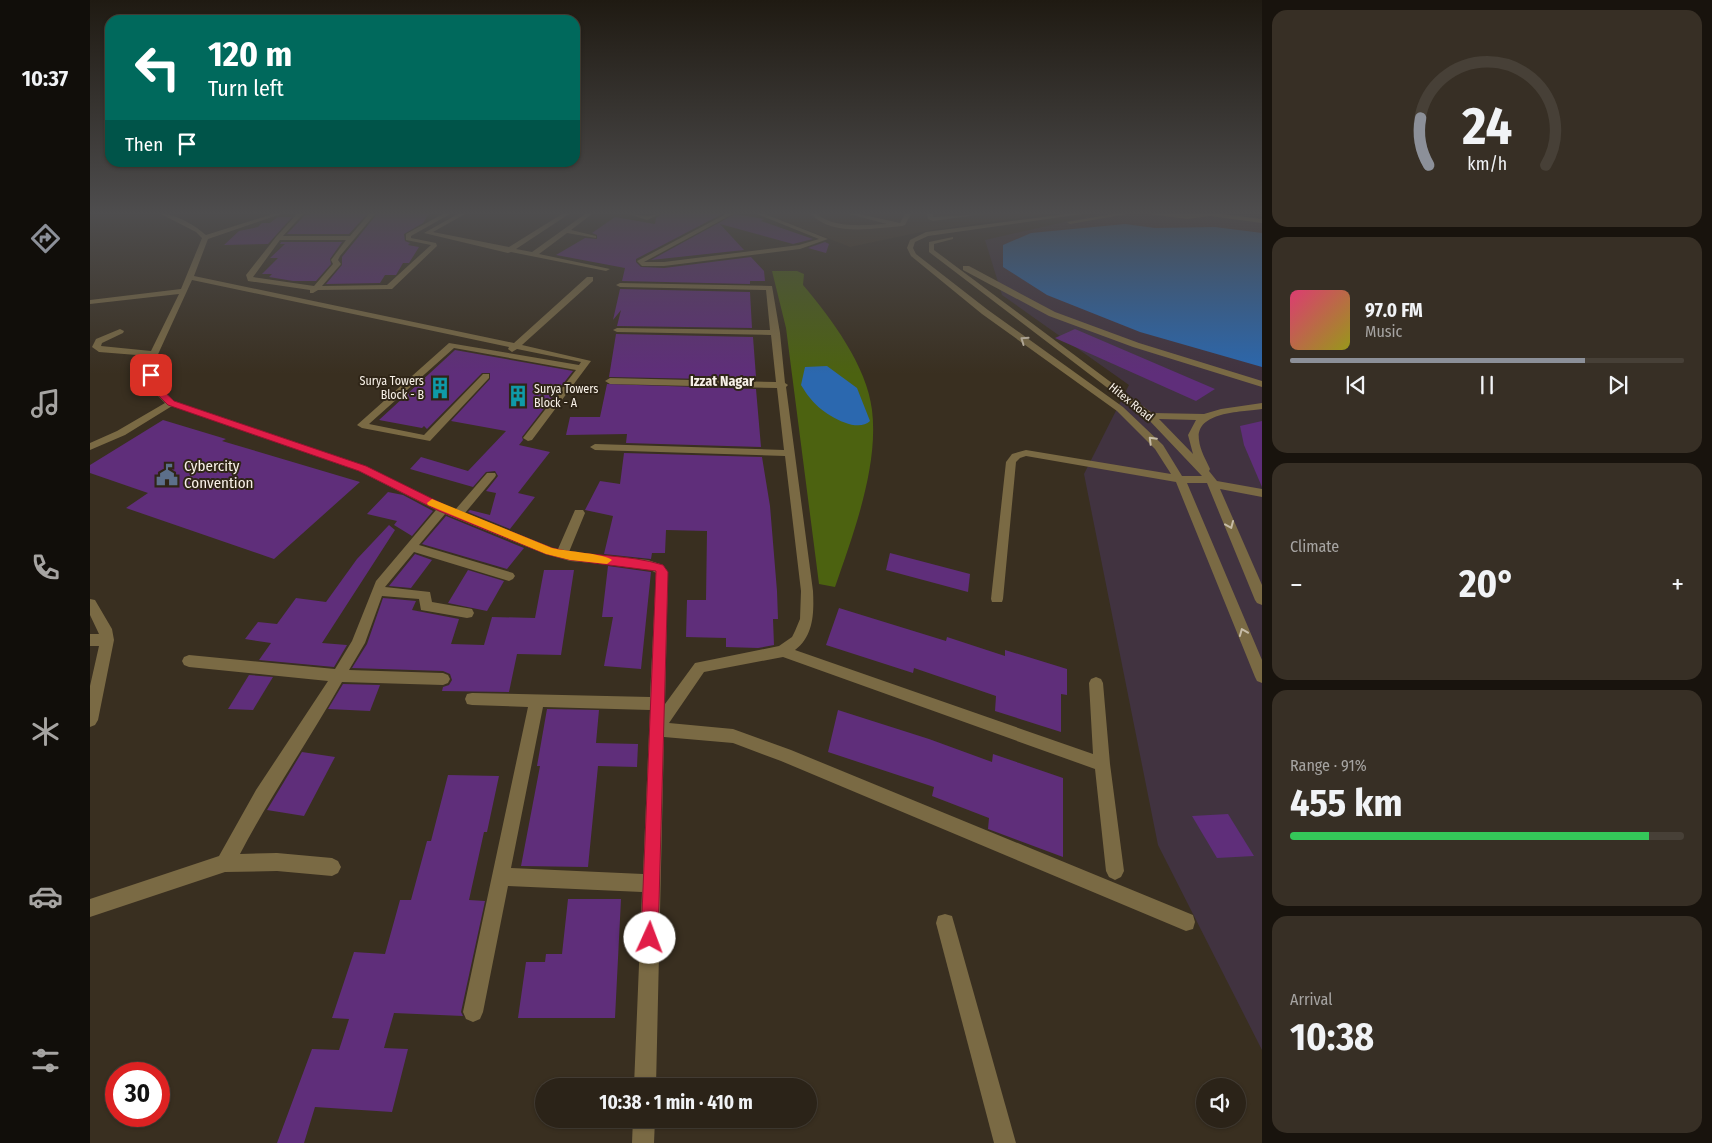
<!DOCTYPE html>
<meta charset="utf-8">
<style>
:root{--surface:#2b2318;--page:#372f25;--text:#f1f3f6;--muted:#a6a4a2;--line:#474037;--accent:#8c9099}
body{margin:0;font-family:"Fira Sans Condensed",sans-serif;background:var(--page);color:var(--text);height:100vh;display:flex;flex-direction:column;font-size:19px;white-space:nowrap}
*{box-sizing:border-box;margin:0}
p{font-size:16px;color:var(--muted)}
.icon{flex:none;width:28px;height:28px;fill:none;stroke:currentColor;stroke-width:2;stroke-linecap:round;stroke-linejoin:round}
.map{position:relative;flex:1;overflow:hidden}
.details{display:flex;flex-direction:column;gap:10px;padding:10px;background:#18130d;width:450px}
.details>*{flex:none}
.hud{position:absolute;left:15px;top:15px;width:475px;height:152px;border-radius:15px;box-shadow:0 1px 4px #0004,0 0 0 1px var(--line);background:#00695c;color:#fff;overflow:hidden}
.buttons{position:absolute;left:1106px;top:1078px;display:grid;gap:10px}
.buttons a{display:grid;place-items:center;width:50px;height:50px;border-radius:50%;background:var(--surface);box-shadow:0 1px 4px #0004,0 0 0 1px var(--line);font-size:25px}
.speed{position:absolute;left:15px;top:1062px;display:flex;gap:10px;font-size:25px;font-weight:700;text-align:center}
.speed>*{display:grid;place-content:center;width:65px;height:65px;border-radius:50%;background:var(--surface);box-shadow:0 1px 4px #0004,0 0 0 1px var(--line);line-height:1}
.speed .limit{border:8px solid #d22;background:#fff;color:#111}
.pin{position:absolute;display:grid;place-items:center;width:42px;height:42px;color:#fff;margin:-21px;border-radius:10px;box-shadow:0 2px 8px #0006}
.me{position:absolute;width:55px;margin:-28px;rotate:2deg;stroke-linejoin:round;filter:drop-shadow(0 0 4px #0008)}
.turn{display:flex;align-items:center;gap:18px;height:105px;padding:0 20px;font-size:22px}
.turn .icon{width:65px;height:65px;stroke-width:2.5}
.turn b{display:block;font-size:35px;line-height:42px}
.then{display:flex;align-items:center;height:48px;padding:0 20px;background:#0003;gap:10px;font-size:19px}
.big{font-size:38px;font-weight:700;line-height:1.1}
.details .card{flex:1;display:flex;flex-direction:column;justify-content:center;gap:8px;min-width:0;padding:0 18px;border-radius:15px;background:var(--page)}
.details .dial{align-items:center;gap:0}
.dial svg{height:130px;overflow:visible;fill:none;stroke:var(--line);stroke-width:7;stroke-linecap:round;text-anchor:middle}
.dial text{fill:var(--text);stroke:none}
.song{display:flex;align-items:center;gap:15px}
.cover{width:60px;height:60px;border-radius:8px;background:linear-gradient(135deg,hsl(340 70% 55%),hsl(60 70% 35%))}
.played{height:5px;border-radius:2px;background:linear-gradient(90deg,var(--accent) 75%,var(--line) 75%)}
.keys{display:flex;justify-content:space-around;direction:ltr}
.heat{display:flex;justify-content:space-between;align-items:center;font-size:28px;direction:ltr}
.charge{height:8px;border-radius:4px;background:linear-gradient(90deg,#34c759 91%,var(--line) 0)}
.trip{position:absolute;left:445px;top:1078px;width:282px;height:50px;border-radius:25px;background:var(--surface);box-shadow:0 1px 4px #0004,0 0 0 1px var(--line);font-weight:700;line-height:50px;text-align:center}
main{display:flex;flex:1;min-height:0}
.menu{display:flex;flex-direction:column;width:90px;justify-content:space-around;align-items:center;background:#110e0a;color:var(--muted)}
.menu .icon{width:35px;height:35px}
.menu .selected{color:var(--accent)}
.menu b{font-size:22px;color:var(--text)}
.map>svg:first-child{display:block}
</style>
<main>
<nav class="menu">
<b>10:37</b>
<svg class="icon selected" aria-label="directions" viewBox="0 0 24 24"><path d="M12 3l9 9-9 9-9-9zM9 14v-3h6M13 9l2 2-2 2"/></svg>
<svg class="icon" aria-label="music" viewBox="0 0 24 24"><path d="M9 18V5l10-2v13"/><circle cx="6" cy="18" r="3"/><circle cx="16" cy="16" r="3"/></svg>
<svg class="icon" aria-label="phone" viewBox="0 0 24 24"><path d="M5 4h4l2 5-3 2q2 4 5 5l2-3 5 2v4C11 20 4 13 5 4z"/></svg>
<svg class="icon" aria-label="climate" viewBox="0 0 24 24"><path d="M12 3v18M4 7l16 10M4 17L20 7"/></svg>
<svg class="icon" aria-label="car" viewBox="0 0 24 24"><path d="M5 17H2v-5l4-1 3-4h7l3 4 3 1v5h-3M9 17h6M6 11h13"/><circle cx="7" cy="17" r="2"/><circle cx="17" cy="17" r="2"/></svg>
<svg class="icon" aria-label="filters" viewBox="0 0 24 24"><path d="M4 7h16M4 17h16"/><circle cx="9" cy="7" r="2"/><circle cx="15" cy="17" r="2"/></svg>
</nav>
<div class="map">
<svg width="1172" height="1143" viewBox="0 0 1172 1143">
<rect width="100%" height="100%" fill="#392f20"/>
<!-- commercial -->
<path fill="#413340" d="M1010 214 1172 215V1050L1068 845 994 474 1039 385 912 295 895 240Z"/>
<!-- built -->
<path fill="#463823" d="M680 214H957L841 230 760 247 679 215Z"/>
<!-- green -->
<path fill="#4c6210" d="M682 271H707L714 274 713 285C741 318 777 366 782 410 789 466 763 535 745 587L729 584 696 328Z"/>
<!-- water -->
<g fill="#2b68af">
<path d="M1035 224 1065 228 1125 227 1172 233V367L1050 332 957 295 913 267V245L941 233Z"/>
<path d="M737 366 767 388 780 421C766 435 730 412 720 398 716 394 714 389 711 385L715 367Z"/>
</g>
<!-- building -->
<g fill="#5f2e7a">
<path d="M225 214H277L259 234H197L215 215Z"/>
<path d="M287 214H339L333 223 314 234 315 241 320 243 318 245 329 247 319 263H313L306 275H295L290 283 236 284 252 265V257Z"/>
<path d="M572 214H632L546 259V262L551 267 574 268 661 257 674 271 675 281H660V284L532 281 535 268 466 255 495 238 507 239V235L502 233 525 217 565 224 566 218Z"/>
<path d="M645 214 674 219 671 221 723 239 703 244 630 224 654 250 561 260Z"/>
<path d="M188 217H202L178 244 134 245 149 231 168 227 172 223H180Z"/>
<path d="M191 242H252L240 259 241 264 226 281H203L179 277 182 274H172L188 258H180L195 244H190Z"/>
<path d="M735 242 739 244 736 253 718 248Z"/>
<path d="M530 289 660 292 662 328 527 326 531 310 523 320Z"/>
<path d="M985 329 1125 389 1106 401 965 338Z"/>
<path d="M526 334 663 337 666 377 665 380 519 377Z"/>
<path d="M365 350 483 371 432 437 433 440 429 445 460 452 428 493 445 497 420 529 378 512 380 510 400 515 406 493 396 491 408 476 405 471 396 472 383 487 320 469 331 457 378 471 416 431 361 421 400 379V373H392L337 429 334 426 332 428 289 420Z"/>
<path d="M517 384 666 389 671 447 536 443 537 434 476 435 480 417H510Z"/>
<path d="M73 420 136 439 132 441 270 482 184 559 36 508 58 493 0 473V465Z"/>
<path d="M1172 421V487L1154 445 1150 426Z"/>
<path d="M534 453 672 457 680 506 687 591 688 619H683L684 645 668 648 636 647V638L596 637 597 600H616L617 531 576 530 575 553H562L561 559 514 554 523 516 495 510 510 481 530 484Z"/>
<path d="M298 492 313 495 343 511 322 536 304 525 307 521 277 514Z"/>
<path d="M356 516 434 548 417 569 332 544Z"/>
<path d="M299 525 305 530 232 643 257 645 244 667 169 660 181 643 155 639 168 622 187 624 206 598 236 602 267 559Z"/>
<path d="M800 553 880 574 878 592 796 570Z"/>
<path d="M325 554 342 560 321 588 299 586Z"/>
<path d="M518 566 561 572 551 669 514 666 523 617H512Z"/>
<path d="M378 570 414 581 397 611 358 603Z"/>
<path d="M454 570H484L471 655 427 654 419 692 352 691 353 687 359 685 362 680 360 674 353 671 262 668 277 644 293 598 326 601 322 610 369 619 361 644 394 645 402 617 445 618Z"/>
<path d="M749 608 856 641 857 637 915 656V650L977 669V695L971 694V732L905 711 906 696 824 668 823 673 736 645Z"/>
<path d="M159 675 183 677 163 710 138 709Z"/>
<path d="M253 684 290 685 280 711 238 709Z"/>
<path d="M457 709 509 710 506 743 548 744 547 767 508 766 498 867 431 866 450 766H447Z"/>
<path d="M748 710 839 739 902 762 903 754 973 778V857L898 829 899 818 842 796 844 787 738 752Z"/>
<path d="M212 752 245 757 214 816 177 810Z"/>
<path d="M358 775 409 776 397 832H394L379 900 395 901 371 1012 373 1016 304 1013 294 1048 318 1049 302 1112 225 1107 214 1143H187L222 1049 249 1050 259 1019 242 1018 264 952 295 954 310 900H321L337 841H341Z"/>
<path d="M1138 814 1164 856 1127 858 1102 816Z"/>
<path d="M478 899H531L525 1018H428L436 962H455L456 954H472Z"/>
</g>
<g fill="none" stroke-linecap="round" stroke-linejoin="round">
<!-- minor -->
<g fill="#7a6a44" fill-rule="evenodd">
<path d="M71 214C85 213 106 226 116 235L183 214H191L118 239 104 276 424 343 497 277H503V281L432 345 501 361 442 440 438 441 433 438 486 370 364 348 279 424 334 435 393 374H399V378L340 441 272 428 267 425 359 343 489 365 491 362 427 349 422 352 418 349 419 347 102 280 64 363 67 385 84 401 277 467 365 510 397 473H405L406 475 405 477 375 513 463 548 468 549 485 510H493L495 513 479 552 558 560 573 565 578 572 575 704 605 663 689 646 702 637 705 631 710 619 711 591 695 456 505 450 500 447 505 444 694 450 687 388 520 384 515 381 520 378 686 382 681 335 527 332 523 330 527 328 680 330 676 290 530 287 526 285 530 283 682 286 690 333 695 383 698 385 696 387 723 591C724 612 724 636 705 650L1003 754 999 683 1001 679 1006 677 1011 679 1013 683 1020 764 1034 871 1031 877 1025 880 1019 877 1016 871 1005 769 693 657 614 672 579 723 643 729 701 750 1103 915 1105 922 1103 929 1096 931 691 761 643 743 574 737 566 1086H544L552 892 418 886 393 1012 390 1019 383 1022 376 1019 373 1012 438 707 382 705 377 704 375 699 377 694 382 693 560 697 566 573 557 568 480 561 455 554 355 514 329 545 423 573 425 576 423 579 419 581 324 552 295 587 340 592 342 602 382 609 384 613 382 617 377 618 331 610 329 599 292 596 275 643 259 670 353 673 358 675 360 679 358 683 353 685 252 682C219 740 181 795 150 854L187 853 242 858 248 861 251 867 248 873 242 876 187 871 135 872 0 917V899L129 856 166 790 238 681 99 667 94 665 92 661 94 657 99 655 245 669 262 641 286 581 346 510 269 471 82 406 35 435 0 450V443L27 431 75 403C61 389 49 376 59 356L9 352 2 347 6 339 30 329 34 331 33 333 12 343 11 346 61 351 89 294 0 304V300L91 289 112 238 106 232ZM453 707 560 710 553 874 421 868Z"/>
<path d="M207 214H213L193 236H260L279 214H285L250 256 248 260 251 264 232 286 297 285 341 245 316 240V234L353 214H360L321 236V238L346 243 347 246 302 289 228 290 223 293H220V290L158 281 156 275 186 237ZM190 240H256L241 260 243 264 224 286 163 277Z"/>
<path d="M368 214H375L343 232 419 247 472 214H479L426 249 442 252 495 214H502L481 230 506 236V238L477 233 449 254 520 269 516 271 421 252 418 253 334 233Z"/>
<path d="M539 214 557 216 570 214 557 220Z"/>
<path d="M636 214H643L554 262H574L709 245 729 239 667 214H675L738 239 710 249 574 266H552L547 261Z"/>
<path d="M721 214H727C744 229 776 225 797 224L759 214H769L810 223 815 214H821L815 225 812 226C785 228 742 237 721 214Z"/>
<path d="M837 214H843V217L894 214 843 221 838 219Z"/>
<path d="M976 214H992L838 236 825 242 823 248 826 254 898 310 1033 407 1073 445 1092 476H1112L1057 418 839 252V242L863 237V239L844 244V250L1062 413 1114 414 1131 409 1172 403V409C1153 412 1105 411 1109 440 1110 450 1116 460 1120 469L1119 471 1127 481 1172 489V497L1130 489 1172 585V605L1167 603 1165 600 1117 483H1097L1172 660V683L1167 681 1165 677 1086 482 936 456 930 458 926 462 913 599 912 602H902L901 599 916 462 922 454 936 450 1081 474 1065 449 1027 411 892 314 821 256 817 248 820 240 836 232ZM1069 419 1106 420 1098 435 1103 454Z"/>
<path d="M1023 214H1037L980 224 977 222Z"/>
<path d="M1059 214H1132L1172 219V223L1120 216 1097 219Z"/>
<path d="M873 266H879L965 312 1049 343 1172 381V387L1043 347 959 316 873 270Z"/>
<path d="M0 599 5 600 22 629 24 640 8 720 5 725 0 727V686L9 646H0V634H9L0 615Z"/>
<path d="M855 914 862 916 864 923 926 1143H904L846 923 848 916Z"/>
<path d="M543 1119H565L564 1143H542Z"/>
</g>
</g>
<!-- one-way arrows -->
<defs><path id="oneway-chevron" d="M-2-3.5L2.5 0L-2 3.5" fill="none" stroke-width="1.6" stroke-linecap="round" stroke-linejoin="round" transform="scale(1.25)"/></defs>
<g stroke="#c6bba6">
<use href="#oneway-chevron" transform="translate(934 340) rotate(-145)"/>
<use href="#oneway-chevron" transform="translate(1062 440) rotate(-135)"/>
<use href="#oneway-chevron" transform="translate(1140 525) rotate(67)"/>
<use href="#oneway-chevron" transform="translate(1153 632) rotate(-112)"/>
</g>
<!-- sky -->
<linearGradient id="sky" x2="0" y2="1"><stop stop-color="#1f1a12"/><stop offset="0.57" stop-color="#4e4d4e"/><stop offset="1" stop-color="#4e4d4e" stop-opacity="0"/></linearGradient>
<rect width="1172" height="374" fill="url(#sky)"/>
<!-- route -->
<path fill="#e11d48" stroke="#92132f" d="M58 373H64L67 385 84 401 276 466 357 506 462 548C499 557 538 554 573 565L578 572 568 938 566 944 560 947 554 944 551 938 566 571 480 560 456 554 349 511 269 471 78 405 59 386Z"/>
<!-- slow -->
<path fill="#f59e0b" d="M342 499 462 548C474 551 517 554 522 560L517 564 480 560 456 554 338 505 337 503Z"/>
<!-- icons -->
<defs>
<g id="building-bare" transform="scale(1.725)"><path d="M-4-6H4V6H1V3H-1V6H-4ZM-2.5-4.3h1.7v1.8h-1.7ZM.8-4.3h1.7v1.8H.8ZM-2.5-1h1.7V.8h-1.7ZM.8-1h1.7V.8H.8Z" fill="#0f9aa8" stroke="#2f2517" stroke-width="2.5" paint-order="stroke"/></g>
<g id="civic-bare" transform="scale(1.725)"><path d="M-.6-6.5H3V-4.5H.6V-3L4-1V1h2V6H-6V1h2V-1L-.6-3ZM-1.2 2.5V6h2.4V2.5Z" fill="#5c6f8a" stroke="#2f2517" stroke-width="2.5" paint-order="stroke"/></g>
</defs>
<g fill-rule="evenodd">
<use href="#building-bare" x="350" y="388"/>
<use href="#building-bare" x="428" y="396"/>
<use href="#civic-bare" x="77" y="475"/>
</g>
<g text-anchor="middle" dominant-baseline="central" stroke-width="4" stroke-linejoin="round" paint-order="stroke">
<!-- far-poi labels -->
<g font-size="12" fill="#f8f1e8" stroke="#2f2517" text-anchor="end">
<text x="334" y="381">Surya Towers<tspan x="334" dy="14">Block - B</tspan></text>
<text x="444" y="389" text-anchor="start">Surya Towers<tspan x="444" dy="14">Block - A</tspan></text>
</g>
<!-- far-street labels -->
<g font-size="12" fill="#f8f1e8" stroke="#2f2517">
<text transform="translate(1041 402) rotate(39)">Hitex Road</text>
</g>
<!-- far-neighbourhood labels -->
<g font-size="14" font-weight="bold" fill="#f8f1e8" stroke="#2f2517">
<text x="632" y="381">Izzat Nagar</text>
</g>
<!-- poi labels -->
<g font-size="15" fill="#f8f1e8" stroke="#2f2517" text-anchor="start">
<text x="94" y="466">Cybercity<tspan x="94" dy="17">Convention</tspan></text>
</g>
</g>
</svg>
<div class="buttons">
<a><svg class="icon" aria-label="sound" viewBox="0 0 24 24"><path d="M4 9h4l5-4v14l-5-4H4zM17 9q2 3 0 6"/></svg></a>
</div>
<div class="speed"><div class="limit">30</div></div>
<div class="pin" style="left:61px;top:375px;background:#d93025"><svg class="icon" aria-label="arrive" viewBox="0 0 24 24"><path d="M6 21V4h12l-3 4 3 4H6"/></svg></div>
<svg class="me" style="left:560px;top:938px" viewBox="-20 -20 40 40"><circle r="19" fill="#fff"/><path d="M0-13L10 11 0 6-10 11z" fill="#e11d48"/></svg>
<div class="trip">10:38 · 1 min · 410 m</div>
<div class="hud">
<div class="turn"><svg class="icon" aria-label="left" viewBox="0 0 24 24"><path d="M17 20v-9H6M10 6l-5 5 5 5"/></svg><div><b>120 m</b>Turn left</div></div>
<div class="then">Then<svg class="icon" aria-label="arrive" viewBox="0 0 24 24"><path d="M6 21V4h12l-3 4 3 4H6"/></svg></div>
</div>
</div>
<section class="details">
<div class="card dial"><svg viewBox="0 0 100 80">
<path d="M14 69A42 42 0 1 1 86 69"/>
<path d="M14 69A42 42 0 0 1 9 40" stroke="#8c9099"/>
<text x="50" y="56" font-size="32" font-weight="700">24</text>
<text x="50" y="72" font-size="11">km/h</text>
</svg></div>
<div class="card">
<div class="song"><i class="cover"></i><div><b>97.0 FM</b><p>Music</p></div></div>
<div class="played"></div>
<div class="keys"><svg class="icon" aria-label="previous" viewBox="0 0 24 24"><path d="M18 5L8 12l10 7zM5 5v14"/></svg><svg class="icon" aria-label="pause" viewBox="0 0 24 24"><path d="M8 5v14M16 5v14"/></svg><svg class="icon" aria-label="next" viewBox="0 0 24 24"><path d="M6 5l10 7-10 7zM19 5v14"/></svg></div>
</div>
<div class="card"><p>Climate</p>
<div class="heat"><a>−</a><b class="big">20°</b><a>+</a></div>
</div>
<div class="card"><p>Range · 91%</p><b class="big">455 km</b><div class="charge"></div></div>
<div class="card"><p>Arrival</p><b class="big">10:38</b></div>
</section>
</main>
